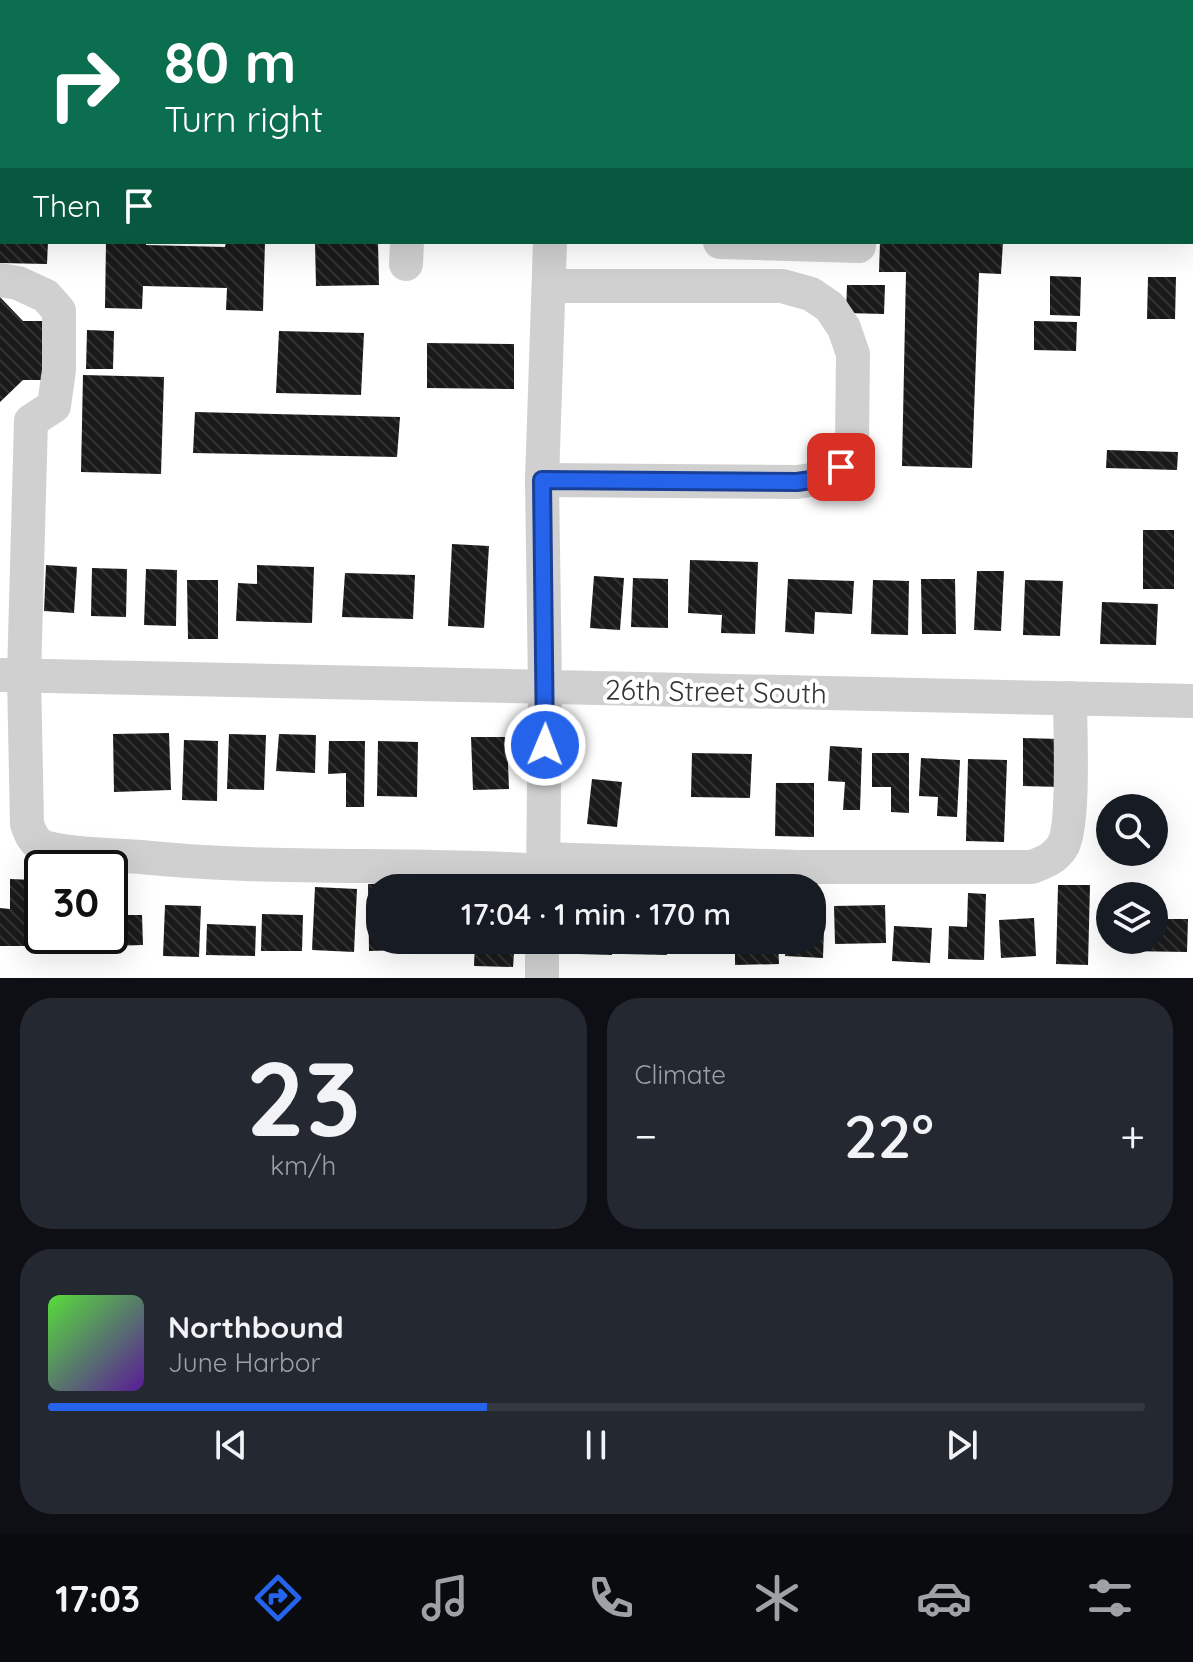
<!DOCTYPE html>
<meta charset="utf-8">
<style>
:root{--surface:#171b24;--page:#242831;--text:#f1f3f6;--muted:#9ea1a6;--line:#363941;--accent:#2563eb}
body{margin:0;font-family:Quicksand,sans-serif;background:var(--page);color:var(--text);height:100vh;display:flex;flex-direction:column;font-size:30px;white-space:nowrap}
*{box-sizing:border-box;margin:0}
p{font-size:26px;color:var(--muted)}
.icon{flex:none;width:44px;height:44px;fill:none;stroke:currentColor;stroke-width:2;stroke-linecap:round;stroke-linejoin:round}
.map{position:relative;height:978px;overflow:hidden}
.panel{display:flex;flex-direction:column;gap:20px;padding:20px;background:#0d0f14;flex:1}
.panel>*{flex:none}
.guide{position:absolute;left:0px;top:0px;width:1194px;height:244px;box-shadow:0 8px 32px #0002;background:#0b6e4f;color:#fff;overflow:hidden}
.fabs{position:absolute;left:1096px;top:794px;display:grid;gap:16px}
.fabs a{display:grid;place-items:center;width:72px;height:72px;border-radius:50%;background:var(--surface);box-shadow:0 8px 32px #0002;font-size:40px}
.speed{position:absolute;left:24px;top:850px;display:flex;gap:16px;font-size:40px;font-weight:700;text-align:center}
.speed>*{display:grid;place-content:center;width:104px;height:104px;border-radius:50%;background:var(--surface);box-shadow:0 8px 32px #0002;line-height:1}
.speed .limit{border:4px solid #111;border-radius:12px;background:#fff;color:#111}
.pin{position:absolute;display:grid;place-items:center;width:68px;height:68px;color:#fff;margin:-34px;border-radius:16px;box-shadow:0 4px 12px #0006}
.me{position:absolute;width:88px;margin:-44px;rotate:1deg;stroke-linejoin:round;filter:drop-shadow(0 0 6px #0008)}
.turn{display:flex;align-items:center;gap:28px;height:168px;padding:0 32px;font-size:36px}
.turn .icon{width:104px;height:104px;stroke-width:2.5}
.turn b{display:block;font-size:56px;line-height:68px}
.then{display:flex;align-items:center;height:76px;padding:0 32px;background:#0003;gap:16px;font-size:30px}
.big{font-size:60px;font-weight:600;line-height:1.1}
.panel .widget{flex:1;display:flex;flex-direction:column;justify-content:center;gap:12px;min-width:0;padding:0 28px;border-radius:32px;background:var(--page)}
.panel .dial{align-items:center;gap:0}
.dial b{font-size:104px;line-height:1}
.song{display:flex;align-items:center;gap:24px}
.cover{width:96px;height:96px;border-radius:12px;background:linear-gradient(135deg,hsl(110 70% 55%),hsl(270 70% 35%))}
.played{height:8px;border-radius:4px;background:linear-gradient(90deg,var(--accent) 40%,var(--line) 40%)}
.keys{display:flex;justify-content:space-around;direction:ltr}
.heat{display:flex;justify-content:space-between;align-items:center;font-size:44px;direction:ltr}
.panel .tiles{flex:1;display:grid;gap:20px;grid-template-columns:1fr 1fr}
.widget:last-child{grid-column:span 2}
.trip{position:absolute;left:366px;top:874px;width:460px;height:80px;border-radius:32px;background:var(--surface);box-shadow:0 8px 32px #0002;font-weight:600;line-height:80px;text-align:center}
.menu{display:flex;height:128px;justify-content:space-around;align-items:center;background:#090b0e;color:var(--muted)}
.menu .icon{width:56px;height:56px}
.menu .current{color:var(--accent)}
.menu b{font-size:36px;color:var(--text)}
.map>svg:first-child{display:block}
</style>
<div class="map">
<svg width="1193" height="978" viewBox="0 0 1193 978">
<defs>
<pattern id="building-back-hatch" width="6" height="6" patternUnits="userSpaceOnUse" patternTransform="scale(2)"><rect width="6" height="6" fill="#1a1a1a"/><path d="M-1 5l2 2M0 0l6 6M5-1l2 2" fill="none" stroke="#333"/></pattern>
</defs>
<rect width="100%" height="100%" fill="#fff"/>
<!-- building -->
<g fill="url(#building-back-hatch)">
<path d="M0 242H48L47 264 0 263Z"/>
<path d="M106 242H146V245L225 247 226 242H265L263 311 226 310 227 288 143 286 142 309 105 308Z"/>
<path d="M315 242H378L379 285 316 286Z"/>
<path d="M880 242H1003L1001 274 979 273 972 468 902 466 906 272H879Z"/>
<path d="M1050 276 1081 277 1080 316 1050 315Z"/>
<path d="M1148 277H1176L1175 319H1147Z"/>
<path d="M847 285H885L884 314 846 313Z"/>
<path d="M0 297 23 321H47V380H23L0 402Z"/>
<path d="M1034 321 1077 322 1076 351 1034 350Z"/>
<path d="M87 330 114 331 113 369H86Z"/>
<path d="M279 331 364 333 361 395 276 393Z"/>
<path d="M427 343 514 344V389L427 388Z"/>
<path d="M83 375 164 377 161 474 81 472Z"/>
<path d="M195 412 400 417 397 457 193 453Z"/>
<path d="M1107 450 1178 452 1177 470 1106 468Z"/>
<rect x="1143" y="530" width="31" height="59"/>
<path d="M452 544 489 546 484 628 448 626Z"/>
<path d="M690 560 758 562 755 634 721 633 722 615 688 613Z"/>
<path d="M46 565 77 567 74 613 44 611Z"/>
<path d="M257 565 314 567 312 623 236 621 238 583 257 584Z"/>
<path d="M92 568 127 569 126 617 91 616Z"/>
<path d="M146 569 177 570 176 626 144 625Z"/>
<path d="M977 571H1004L1001 631 974 630Z"/>
<path d="M345 573 415 575 413 619 342 617Z"/>
<path d="M594 576 624 578 620 630 590 628Z"/>
<path d="M633 578 668 579V628L631 627Z"/>
<path d="M788 579 854 581 852 614 815 612 814 634 785 632Z"/>
<path d="M921 579H955L956 634H922Z"/>
<path d="M187 580H218V639H188Z"/>
<path d="M873 580 909 581 908 635 871 634Z"/>
<path d="M1025 580 1063 581 1060 636 1023 635Z"/>
<path d="M1102 602 1158 604 1156 645 1100 644Z"/>
<path d="M169 733 171 790 114 792 113 734Z"/>
<path d="M229 734 266 735 264 790 227 789Z"/>
<path d="M279 734 316 735 315 773 276 771Z"/>
<path d="M471 737H507L509 789 473 790Z"/>
<path d="M1023 738 1060 739V787L1023 786Z"/>
<path d="M184 740 218 741 217 801 182 800Z"/>
<path d="M329 741H365L364 807H346V773L328 774Z"/>
<path d="M378 741 418 742 417 797 377 796Z"/>
<path d="M830 746 862 748 860 810H843L845 782 828 781Z"/>
<path d="M692 753 752 754 750 798 691 797Z"/>
<path d="M872 753H909V813L891 812V787H872Z"/>
<path d="M921 758 960 760 957 817 937 816 938 797 919 796Z"/>
<path d="M968 759 1007 760 1004 842 966 841Z"/>
<path d="M592 779 622 782 617 827 587 824Z"/>
<path d="M776 783H814V837L775 836Z"/>
<path d="M10 879 35 880V946H0V908L10 909Z"/>
<path d="M424 882 441 883V888H424Z"/>
<path d="M403 883 404 888H380V940H405V950L369 951 368 884Z"/>
<path d="M1058 885H1090L1088 965 1056 964Z"/>
<path d="M315 887 357 889 354 952 312 950Z"/>
<path d="M968 893 986 894 984 960 948 959 949 926 967 927Z"/>
<path d="M125 899V915H142L143 945 108 946 110 900Z"/>
<path d="M165 905 201 906 199 957 163 956Z"/>
<path d="M885 905 886 943 835 944 834 906Z"/>
<path d="M262 914 303 915 302 951H261Z"/>
<path d="M1034 918 1036 956 1001 958 999 920Z"/>
<path d="M1154 919H1188L1187 952 1125 951 1126 940H1154Z"/>
<path d="M207 924 256 926 255 956 206 955Z"/>
<path d="M894 926 932 928 930 963 892 961Z"/>
<path d="M812 928 824 929 823 958 785 956 786 940H812Z"/>
<path d="M46 936H80L79 943 46 941Z"/>
<path d="M423 940H459V952L423 951Z"/>
<path d="M475 940H515L513 967 474 966Z"/>
<path d="M579 940H613L612 955 578 954Z"/>
<path d="M623 940H667V955L622 954Z"/>
<path d="M678 940H707V949L678 950Z"/>
<path d="M735 940H778L779 964 735 965Z"/>
</g>
<g fill="none" stroke-linecap="round" stroke-linejoin="round">
<!-- minor -->
<g stroke="#d0d0d0" stroke-width="34">
<path d="M72 2V0"/>
<path d="M756 2V0"/>
<path d="M918 2V0"/>
<path d="M1081 2V0"/>
<path d="M0 61 2 62"/>
<path d="M0 149H2"/>
<path d="M1192 170H1193"/>
<path d="M720 242 859 246V242"/>
<path d="M406 264 407 242"/>
<path d="M0 280 18 283 46 296 59 311V370L54 406 31 421 24 676 27 824C30 833 34 843 44 847 70 855 113 855 141 857 274 871 409 862 543 871"/>
<path d="M542 480 797 482 818 479 841 467 852 443 853 354 844 328 830 307 811 294 782 286H549"/>
<path d="M0 675 1193 701"/>
<path d="M543 859 799 867H1032C1045 862 1055 858 1062 847 1075 828 1070 726 1070 698"/>
<path d="M543 881 545 687 542 480 550 242"/>
<path d="M542 978V940"/>
</g>
</g>
<g fill="none" stroke-linecap="round" stroke-linejoin="round">
<!-- route casing -->
<g stroke="#184099" stroke-width="20">
<path id="route" d="M545 745 542 480 797 482 818 479 841 467"/>
</g>
<!-- route -->
<use href="#route" stroke="#2563eb" stroke-width="14"/>
</g>
<g text-anchor="middle" dominant-baseline="central" stroke-width="8" stroke-linejoin="round" paint-order="stroke">
<!-- street labels -->
<g font-size="28" fill="#333" stroke="#fff">
<text transform="translate(716 691) rotate(1)">26th Street South</text>
</g>
</g>
</svg>
<div class="fabs">
<a><svg class="icon" aria-label="search" viewBox="0 0 24 24"><circle cx="10" cy="10" r="6"/><path d="M15 15l6 6"/></svg></a>
<a><svg class="icon" aria-label="layers" viewBox="0 0 24 24"><path d="M12 4l9 5-9 5-9-5zM3 14l9 5 9-5"/></svg></a>
</div>
<div class="speed"><div class="limit">30</div></div>
<div class="pin" style="left:841px;top:467px;background:#d93025"><svg class="icon" aria-label="arrive" viewBox="0 0 24 24"><path d="M6 21V4h12l-3 4 3 4H6"/></svg></div>
<svg class="me" style="left:545px;top:745px" viewBox="-20 -20 40 40"><circle r="17" fill="#2563eb" stroke="#fff" stroke-width="3"/><path d="M0-11L8 9 0 5-8 9z" fill="#fff"/></svg>
<div class="trip">17:04 · 1 min · 170 m</div>
<div class="guide">
<div class="turn"><svg class="icon" aria-label="right" viewBox="0 0 24 24"><path d="M7 20v-9h11M14 6l5 5-5 5"/></svg><div><b>80 m</b>Turn right</div></div>
<div class="then">Then<svg class="icon" aria-label="arrive" viewBox="0 0 24 24"><path d="M6 21V4h12l-3 4 3 4H6"/></svg></div>
</div>
</div>
<section class="panel">
<div class="tiles">
<div class="widget dial"><b>23</b><p>km/h</p></div>
<div class="widget"><p>Climate</p>
<div class="heat"><a>−</a><b class="big">22°</b><a>+</a></div>
</div>
<div class="widget">
<div class="song"><i class="cover"></i><div><b>Northbound</b><p>June Harbor</p></div></div>
<div class="played"></div>
<div class="keys"><svg class="icon" aria-label="previous" viewBox="0 0 24 24"><path d="M18 5L8 12l10 7zM5 5v14"/></svg><svg class="icon" aria-label="pause" viewBox="0 0 24 24"><path d="M8 5v14M16 5v14"/></svg><svg class="icon" aria-label="next" viewBox="0 0 24 24"><path d="M6 5l10 7-10 7zM19 5v14"/></svg></div>
</div>
</div>
</section>
<nav class="menu">
<b>17:03</b>
<svg class="icon current" aria-label="directions" viewBox="0 0 24 24"><path d="M12 3l9 9-9 9-9-9zM9 14v-3h6M13 9l2 2-2 2"/></svg>
<svg class="icon" aria-label="music" viewBox="0 0 24 24"><path d="M9 18V5l10-2v13"/><circle cx="6" cy="18" r="3"/><circle cx="16" cy="16" r="3"/></svg>
<svg class="icon" aria-label="phone" viewBox="0 0 24 24"><path d="M5 4h4l2 5-3 2q2 4 5 5l2-3 5 2v4C11 20 4 13 5 4z"/></svg>
<svg class="icon" aria-label="climate" viewBox="0 0 24 24"><path d="M12 3v18M4 7l16 10M4 17L20 7"/></svg>
<svg class="icon" aria-label="car" viewBox="0 0 24 24"><path d="M5 17H2v-5l4-1 3-4h7l3 4 3 1v5h-3M9 17h6M6 11h13"/><circle cx="7" cy="17" r="2"/><circle cx="17" cy="17" r="2"/></svg>
<svg class="icon" aria-label="filters" viewBox="0 0 24 24"><path d="M4 7h16M4 17h16"/><circle cx="9" cy="7" r="2"/><circle cx="15" cy="17" r="2"/></svg>
</nav>
